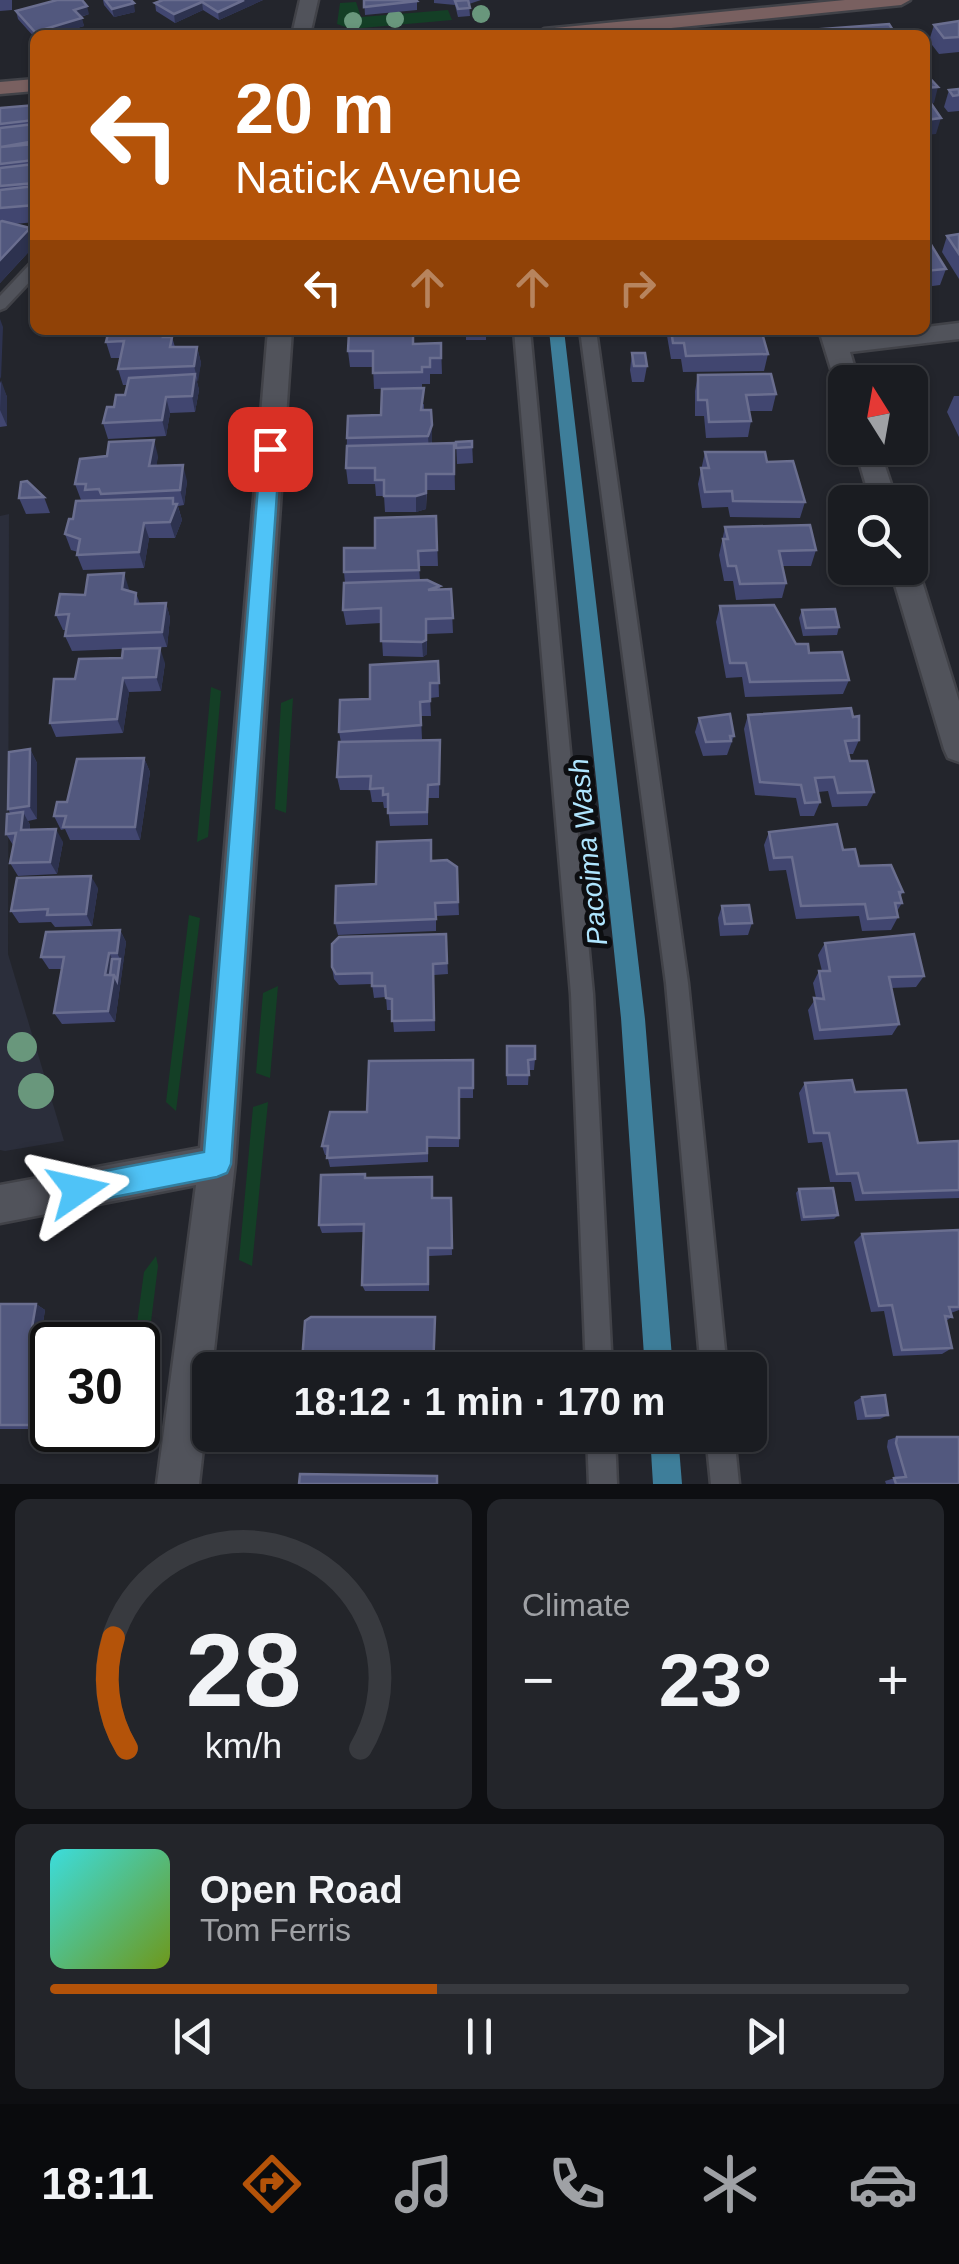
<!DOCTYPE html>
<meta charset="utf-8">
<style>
:root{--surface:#1a1c21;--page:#23252a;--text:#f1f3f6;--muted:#9fa1a5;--line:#383a3f;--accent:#b45309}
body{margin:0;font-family:Arial,sans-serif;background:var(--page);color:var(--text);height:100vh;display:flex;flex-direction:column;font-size:38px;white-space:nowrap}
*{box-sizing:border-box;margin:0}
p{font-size:32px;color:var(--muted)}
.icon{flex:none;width:55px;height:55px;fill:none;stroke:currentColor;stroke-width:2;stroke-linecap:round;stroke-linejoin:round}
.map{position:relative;height:1484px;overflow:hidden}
.details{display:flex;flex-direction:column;gap:15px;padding:15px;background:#0e0f12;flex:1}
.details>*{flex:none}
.hud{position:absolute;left:30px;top:30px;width:900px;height:305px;border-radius:15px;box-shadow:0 2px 8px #0004,0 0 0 2px var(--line);background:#b45309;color:#fff;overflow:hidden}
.needle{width:65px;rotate:349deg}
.fabs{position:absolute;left:828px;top:365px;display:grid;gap:20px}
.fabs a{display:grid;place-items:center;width:100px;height:100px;border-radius:15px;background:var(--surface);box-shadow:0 2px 8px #0004,0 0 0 2px var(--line);font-size:50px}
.speed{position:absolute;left:30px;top:1322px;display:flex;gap:20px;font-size:50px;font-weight:700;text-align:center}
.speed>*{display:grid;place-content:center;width:130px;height:130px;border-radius:50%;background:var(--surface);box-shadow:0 2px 8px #0004,0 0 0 2px var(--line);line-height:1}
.speed .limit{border:5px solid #111;border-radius:15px;background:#fff;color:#111}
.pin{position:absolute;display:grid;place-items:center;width:85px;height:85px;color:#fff;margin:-42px;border-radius:20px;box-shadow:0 5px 15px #0006}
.me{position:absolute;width:110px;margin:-55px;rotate:79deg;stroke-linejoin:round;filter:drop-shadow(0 0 8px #0008)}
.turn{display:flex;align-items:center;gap:35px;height:210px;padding:0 40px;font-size:45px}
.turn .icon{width:130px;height:130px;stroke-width:2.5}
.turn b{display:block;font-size:70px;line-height:85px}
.lanes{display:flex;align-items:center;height:95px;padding:0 40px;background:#0003;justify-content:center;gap:50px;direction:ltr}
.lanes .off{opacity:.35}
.big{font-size:75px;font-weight:800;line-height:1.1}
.details .widget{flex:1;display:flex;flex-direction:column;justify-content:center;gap:15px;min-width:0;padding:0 35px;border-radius:15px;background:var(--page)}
.details .dial{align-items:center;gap:0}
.dial svg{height:260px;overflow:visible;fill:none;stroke:var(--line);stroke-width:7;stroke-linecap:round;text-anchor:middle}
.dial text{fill:var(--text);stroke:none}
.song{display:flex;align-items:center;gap:30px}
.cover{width:120px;height:120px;border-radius:15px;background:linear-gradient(135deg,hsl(180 70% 55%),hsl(80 70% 35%))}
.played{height:10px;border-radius:5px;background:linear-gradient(90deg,var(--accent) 45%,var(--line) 45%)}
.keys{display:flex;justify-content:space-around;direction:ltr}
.heat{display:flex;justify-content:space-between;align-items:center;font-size:55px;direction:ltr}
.details .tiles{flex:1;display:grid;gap:15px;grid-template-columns:1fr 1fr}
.widget:last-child{grid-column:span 2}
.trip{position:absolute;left:192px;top:1352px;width:575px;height:100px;border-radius:15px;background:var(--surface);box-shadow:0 2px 8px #0004,0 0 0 2px var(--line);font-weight:800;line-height:100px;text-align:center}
.tabs{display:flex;height:160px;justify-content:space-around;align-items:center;background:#0a0b0d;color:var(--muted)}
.tabs .icon{width:70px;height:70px}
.tabs .selected{color:var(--accent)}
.tabs b{font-size:45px;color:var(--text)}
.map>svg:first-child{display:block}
</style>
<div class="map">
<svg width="959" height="1484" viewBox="0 0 959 1484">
<rect width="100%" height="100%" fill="#23252c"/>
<!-- built -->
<path fill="#2b2e3b" d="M9 514 8 954 64 1141 5 1151 0 1150V516Z"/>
<!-- green -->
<g fill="#143f26">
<path d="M356 2 361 17 448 10 452 20 351 29 337 24 340 3Z"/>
<path d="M211 687 221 691 208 837 197 842Z"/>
<path d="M293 698 286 813 275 809 281 703Z"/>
<path d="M189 915 200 918 176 1111 166 1102Z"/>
<path d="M278 986 270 1078 256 1073 263 993Z"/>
<path d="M268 1102 252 1266 239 1260 253 1107Z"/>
<path d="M156 1256 158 1266 138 1425V1345H134L144 1272Z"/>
</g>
<!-- water -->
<g fill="#3e7e9a">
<path d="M549 330H564L645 1019 673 1370H645L621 1018Z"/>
<path d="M650 1435H678L682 1484H653Z"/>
</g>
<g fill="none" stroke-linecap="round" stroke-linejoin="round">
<!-- lane casing -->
<g stroke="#414248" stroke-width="5">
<g id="lane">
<path d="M35 262V276L5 308 0 310V296L30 264Z"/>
<path d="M514 330H530L593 994 612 1370H586L571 994Z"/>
<path d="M580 330H596L688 983 727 1370H701L666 983Z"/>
<path d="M587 1435H615L617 1484H589Z"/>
<path d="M706 1435H734L739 1484H711Z"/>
</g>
</g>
<!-- street casing -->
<g stroke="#414248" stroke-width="5">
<g id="street">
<path d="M300 0H318L310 35H292Z"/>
<path d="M959 323V339L850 352 859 382H845V390L835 382 819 330H843L845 337Z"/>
<path d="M268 330H292L235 1163 199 1484H157L196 1185 0 1223V1185L200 1148Z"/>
<path d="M855 448H879L897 502H871Z"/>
<path d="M910 560 918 568 959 701V762L948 758 944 749 890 568H910Z"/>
</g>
</g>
<!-- secondary casing -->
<g stroke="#414248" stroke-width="5">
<g id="secondary">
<path d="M845 0H910L901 5 601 35H535L544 29Z"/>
<path d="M35 79V91L0 94V82Z"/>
</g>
</g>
<!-- lane -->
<use href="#lane" fill="#51535b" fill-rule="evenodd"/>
<!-- street -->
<use href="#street" fill="#51535b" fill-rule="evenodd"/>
<!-- secondary -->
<use href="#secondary" fill="#796060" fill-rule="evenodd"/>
</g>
<!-- trees -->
<g fill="#69977c">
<circle cx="481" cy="14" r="9"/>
<circle cx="395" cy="19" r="9"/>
<circle cx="353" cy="21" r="9"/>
<circle cx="22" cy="1047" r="15"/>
<circle cx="36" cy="1091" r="18"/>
</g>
<!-- wall -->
<g fill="#414670">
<path d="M0 0H12V10L0 11Z"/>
<path d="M103 0H131L135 12 114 17 104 5Z"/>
<path d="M158 0H263L219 20 203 10 175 23 156 11 155 3 160 1Z"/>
<path d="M364 0 417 1V10L365 15Z"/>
<path d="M434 0H481L469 4 470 16 458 17 455 5 434 3Z"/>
<path d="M16 11 89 14 81 17 84 26 54 35H35V38L18 19Z"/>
<path d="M959 21V52L939 54 929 41 934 25Z"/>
<path d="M959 89V111L948 112 944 107 949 90Z"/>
<path d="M35 105V222L15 224 30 228 35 245 0 283V108Z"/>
<path d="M959 234V279L942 252 947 236Z"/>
<path d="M925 238 946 269 940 285 925 287Z"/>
<path d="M167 330 169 337H172L175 347H197L201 363 197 382 199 390 195 412 170 413 166 436 108 439 103 423 125 395 127 385H123L118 369 121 358H111L106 342Z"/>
<path d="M351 330H432V336L414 337V344L441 343 442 374H430V384H422V388L374 389 373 367H350L348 351Z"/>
<rect x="466" y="330" width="20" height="10"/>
<path d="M666 330H735L736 333 768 354 764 371 683 372 681 359H671Z"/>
<path d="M632 353 647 366 644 382H632L630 370Z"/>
<path d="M698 375 776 394 772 411H749L751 421 748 437 706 438 704 416H695V391Z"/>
<path d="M0 381 7 397V426L0 427Z"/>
<path d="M954 396H959V437L947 412Z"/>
<path d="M424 404V410H431L432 444 454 443 455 490H427L426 509 416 512H385L384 496H376L375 484H348L346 468 347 438 381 415Z"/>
<path d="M472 441 473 463 457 464 456 442Z"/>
<path d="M705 452 767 462 805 502 800 518 730 517 728 507 702 508 698 484Z"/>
<path d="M158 456 156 466 187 481 184 505 178 506 182 520 175 538H149L144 568 83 570 77 555 78 552 71 550 65 534 73 519 89 501 81 500 75 484Z"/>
<path d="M44 497 50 513 26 514 19 498Z"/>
<path d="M436 516 438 566H419L420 580 440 586V590L451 589 453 633 427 634V654L423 657 383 656 381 623 346 625 343 610 345 583 344 572 375 548Z"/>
<path d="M725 527 816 550 811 566H782L786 583 782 598 736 600 733 581H724L719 555Z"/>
<path d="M129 589V591L136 593 140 604 166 603 170 618 167 647 72 651 65 636 66 630H63L56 615 85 595Z"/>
<path d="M720 606 796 644 849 680 843 694 745 697 742 677 726 678 716 622Z"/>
<path d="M802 610 839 627 837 635 803 636 799 618Z"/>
<path d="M438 661 439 697 430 698 431 716H421L422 739 406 741 440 740 439 798H428V825L390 826 388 808H384L383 802H372L370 790H340L337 777 341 742 339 732 370 699Z"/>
<path d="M165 663 161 691 129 692 123 733 56 737 50 723 75 679Z"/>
<path d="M748 715 859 740 853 754H848L850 761 874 792 867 806 832 807 828 791 818 792 820 802 814 816H800L796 798 755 795 744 729Z"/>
<path d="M699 718 734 736 727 755 703 756 695 732Z"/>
<path d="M30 749 37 763V819L28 821 30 825V830L63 842 57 874 18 876 10 863 13 845 6 834 10 813 8 809Z"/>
<path d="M144 758 150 772 140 840H70L65 829 61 830 54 816 67 802Z"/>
<path d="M769 832 843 850 859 866 903 892 900 897 902 903 897 911 898 917 891 930 862 931 859 916 796 919 786 870 769 871 764 845Z"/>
<path d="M432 861 457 867 459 915 436 916V931L338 935 335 923 376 884Z"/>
<path d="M98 888 92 926 55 927 51 922 19 923 11 911Z"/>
<path d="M722 906 752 923 748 935 720 936 718 918Z"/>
<path d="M120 930 126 942 115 1022 62 1024 54 1013 62 969H49L41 957Z"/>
<path d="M446 934 448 974 434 975 435 1031 394 1032 392 1010H387L386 997 374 998 372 984 339 985 334 979 332 967Z"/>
<path d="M825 943 924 976 916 987 891 988 899 1024 892 1035 814 1040 808 1010 816 998 813 983 819 971H822L818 955Z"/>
<path d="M506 1057 535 1059 534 1070H529L528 1085H507Z"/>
<path d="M473 1060V1098H460L459 1147H428V1162L330 1167 327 1155H325L322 1146 367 1112Z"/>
<path d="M805 1083 855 1092 918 1143 959 1141V1198L855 1201 851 1182H830L822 1142 808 1143 799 1093Z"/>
<path d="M366 1178 433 1185V1198H451L452 1255 429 1256V1291H365L362 1285 364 1232 322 1233 319 1225Z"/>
<path d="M799 1189 838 1215 834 1219 801 1221 796 1193Z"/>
<path d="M862 1234 959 1307V1310L951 1313 952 1317 946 1321 952 1348 942 1354 893 1356 884 1311 871 1312 854 1242Z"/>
<path d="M0 1304H36L45 1310 41 1335 49 1339 46 1352 50 1429H0Z"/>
<path d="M435 1317 434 1370H308L302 1362Z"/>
<path d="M862 1397 888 1415 880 1419 857 1420 854 1402Z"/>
<path d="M460 1435V1444H367L364 1440Z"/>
<path d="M897 1437 959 1484H886L885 1481 895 1478 887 1447 888 1440Z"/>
</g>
<!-- shaded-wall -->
<g fill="#2d324f">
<path d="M244 0H263L219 20 218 12Z"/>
<path d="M202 2 203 10 175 23 174 14Z"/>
<path d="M134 3 135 12 114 17 112 9Z"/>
<path d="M87 6 89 14 76 18 74 10Z"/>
<path d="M82 18 84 26 54 35H36L35 32Z"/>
<path d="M938 87 934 103 925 104V88Z"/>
<path d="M941 118 936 134 925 135V120Z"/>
<path d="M30 228 35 245 0 283V260Z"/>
<path d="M0 319 3 327 1 379 0 377Z"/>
<path d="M197 347 201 363 198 382 194 366Z"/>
<path d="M195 374 199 390 195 412 192 396Z"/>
<path d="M1 380 7 397V426L0 410Z"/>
<path d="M166 397 170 413 166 436 162 420Z"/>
<path d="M432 425V441L429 452 428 436Z"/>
<path d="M154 440 158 456 154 482 149 466Z"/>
<path d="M183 465 187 481 184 505 180 490Z"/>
<path d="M426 474V509L416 512V496Z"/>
<path d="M173 498 176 507 177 504 182 520 175 538 170 522Z"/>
<path d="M144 523 149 538 144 568 139 552Z"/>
<path d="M124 573 129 589 127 604 122 589Z"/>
<path d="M166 603 170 618 167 647 162 632Z"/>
<path d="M426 619 427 654 423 657 422 642Z"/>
<path d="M160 648 165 663 161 691 156 677Z"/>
<path d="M123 678 129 692 123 733 117 719Z"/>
<path d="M30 749 37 763V819L29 806Z"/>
<path d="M144 758 150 772 140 840 135 827Z"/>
<path d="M23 812 30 825 29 843 21 830Z"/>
<path d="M56 829 63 842 57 874 50 862Z"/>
<path d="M91 876 98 888 92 926 86 914Z"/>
<path d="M120 930 126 942 123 965 117 953Z"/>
<path d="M109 953 116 965 120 959 123 965 115 1022 108 1011 105 975Z"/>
<path d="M36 1304 45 1310 41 1335 49 1339 45 1357 36 1351 31 1333Z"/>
<path d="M52 1352V1413L50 1429 40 1425Z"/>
</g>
<!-- building -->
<g fill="#52587e" stroke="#6a6e8f" stroke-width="2.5">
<path d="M57 0H82L87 6 74 10 82 18 35 32 16 11Z"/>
<path d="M105 0H131L134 3 112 9Z"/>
<path d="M163 0H244L218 12 202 2 174 14 155 3Z"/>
<path d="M364 0H416L417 1 364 7Z"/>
<path d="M468 0 470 8 458 9 455 1Z"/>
<path d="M959 21V37L944 38 934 25Z"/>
<path d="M889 24 896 35H825L821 29Z"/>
<path d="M925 73 938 87 925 88Z"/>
<path d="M959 89V95L953 96 949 90Z"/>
<path d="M930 102 941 118 925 120V103Z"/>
<path d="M35 105V120L0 124V108Z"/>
<path d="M35 124V141L1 147 35 144V160L0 164V128Z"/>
<path d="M35 164V183L0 186V168Z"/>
<path d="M35 186V205L0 208V190Z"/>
<path d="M2 221 30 228 0 260V222Z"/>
<path d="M959 234V254L947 236Z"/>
<path d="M925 238H927L946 269 925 271Z"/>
<path d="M109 330H165L163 337H172L170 347H197L194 366 118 369 124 341 106 342Z"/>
<path d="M413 330V344L441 343V358H430V367H422V372L373 373V351H348L349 332Z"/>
<rect x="466" y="330" width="20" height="2"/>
<path d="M671 330H735L736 333H762L768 354 686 356 684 343H673Z"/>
<path d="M632 353H645L647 366H634Z"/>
<path d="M195 374 192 396 166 397 162 420 103 423 107 407H114L116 395H125L129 378Z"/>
<path d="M771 374 776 394 746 395 751 421 709 422 707 400H698V375Z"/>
<path d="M424 388 421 410H431L432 425 428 436 347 438 348 416 381 415 382 389Z"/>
<path d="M154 440 149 466 183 465 180 490 101 494 99 489 85 490 86 484H75L80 459 107 456 109 442Z"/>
<path d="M472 441V447L456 448V442Z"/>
<path d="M454 443V474H426V493L416 496H384V480H375V468H346L347 446Z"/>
<path d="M705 452H765L767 462 793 461 805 502 733 501 732 491 705 492 701 468H709Z"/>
<path d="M27 481 44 497 19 498 21 482Z"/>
<path d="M173 498V504H177L170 522 144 523 139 552 77 555 80 539 65 534 69 519H73L76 501Z"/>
<path d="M436 516 437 550 418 551 419 570 344 572V548H375V518Z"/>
<path d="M810 525 816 550 779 551 786 583 740 584 736 566H728L723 539H728L725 527Z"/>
<path d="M124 573 122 589 136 593 135 604 166 603 162 632 65 636 69 614 56 615 60 594 85 595 88 575Z"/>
<path d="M427 580 440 586 428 590 451 589 453 618 426 619V640L422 642 381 641V608L343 610 344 583Z"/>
<path d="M774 605 796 644H808L809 653 842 652 849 680 750 682 746 663H730L720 606Z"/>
<path d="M835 609 839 627 806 628 802 610Z"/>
<path d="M160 648 156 677 123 678 117 719 50 723 54 679H75L79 659 122 658 123 649Z"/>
<path d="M438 661 439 683H430V701L420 702 421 725 339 732 340 700 370 699V665Z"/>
<path d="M851 708 853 717 859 716V740L845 741 850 761H867L874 792 838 793 834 777 815 778 820 802 805 803 801 785 760 782 748 715Z"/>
<path d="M730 714 734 736H730L731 741 706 742 699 718Z"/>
<path d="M440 740 439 784 428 785 427 812 388 813V794L383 795V788L370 789 371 776 337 777 339 742Z"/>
<path d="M30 749 29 806 8 809 9 752Z"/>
<path d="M144 758 135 827H63L66 816H54L57 802H67L77 759Z"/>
<path d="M23 812 21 830 56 829 50 862 10 863 16 833 6 834 7 814Z"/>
<path d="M837 824 843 850 855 849 859 866 891 865 903 892H899L902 903H895L898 917 868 919 865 904 801 906 792 857 774 858 769 832Z"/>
<path d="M431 840V861L447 860 457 867 458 902 435 903 436 919 335 923 336 886 376 884 377 842Z"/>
<path d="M91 876 86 914 47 915 48 909 11 911 17 878Z"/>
<path d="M749 905 752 923 725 924 722 906Z"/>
<path d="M120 930 117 953H109L105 975H114L108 1011 54 1013 64 957H41L46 932Z"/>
<path d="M446 934 447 963 433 964 434 1020 392 1021V999L386 998 385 986H372V973L336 974 332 967V944L339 937Z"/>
<path d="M914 934 924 976 889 977 899 1024 820 1030 814 998 824 999 819 971H830L825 943Z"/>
<path d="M112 959H120L117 981 114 975H110Z"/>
<path d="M507 1046H535V1059L528 1060 529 1075H507Z"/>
<path d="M473 1060V1088H459V1138L427 1137V1153L327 1158 328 1146H322L330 1112H367L369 1061Z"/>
<path d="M852 1080 855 1092 906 1090 918 1143 959 1141V1190L863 1193 858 1173 837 1174 829 1133H814L805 1083Z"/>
<path d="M365 1174V1178L432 1177V1198H451L452 1248H428V1284L362 1285 364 1224 319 1225 321 1175Z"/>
<path d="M833 1188 838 1215 804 1217 799 1189Z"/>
<path d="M959 1230V1307H949L952 1317 945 1316 952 1348 902 1350 892 1305 879 1306 862 1234Z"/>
<path d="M0 1304H36L31 1333 39 1334 36 1351 52 1352 40 1425H0Z"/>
<path d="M311 1317H435L433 1370 307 1369 308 1363 302 1362 305 1321Z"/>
<path d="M885 1395 888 1415 866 1416 862 1397Z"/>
<path d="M365 1435H459V1441L364 1440Z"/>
<path d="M897 1437H959V1484H896L894 1478 906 1477 896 1443Z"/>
<path d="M300 1474 437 1476V1484H299Z"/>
</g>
<!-- route -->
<path fill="#4fc3f7" stroke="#337fa1" stroke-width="2.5" d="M270 442 280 449 231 1164 227 1173 217 1177 78 1204 68 1200 63 1190 68 1180 78 1176 204 1152 261 449Z"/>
<g text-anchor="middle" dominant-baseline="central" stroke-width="10" stroke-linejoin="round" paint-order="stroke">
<!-- water labels -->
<g font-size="28" font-style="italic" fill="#afe5fe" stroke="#0d0e11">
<text transform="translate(588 852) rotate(-96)">Pacoima Wash</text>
</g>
</g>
</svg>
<div class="fabs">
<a><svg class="needle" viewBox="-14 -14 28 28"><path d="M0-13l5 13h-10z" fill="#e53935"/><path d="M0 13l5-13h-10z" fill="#9fa1a5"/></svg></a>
<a><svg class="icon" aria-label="search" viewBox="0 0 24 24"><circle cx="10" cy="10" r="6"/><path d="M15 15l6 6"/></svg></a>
</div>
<div class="speed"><div class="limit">30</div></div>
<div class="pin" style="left:270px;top:449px;background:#d93025"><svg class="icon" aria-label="arrive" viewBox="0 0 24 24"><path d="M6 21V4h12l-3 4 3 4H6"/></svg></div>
<svg class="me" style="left:78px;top:1190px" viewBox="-20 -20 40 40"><path d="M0-17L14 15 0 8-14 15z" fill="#4fc3f7" stroke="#fff" stroke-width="4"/></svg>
<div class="trip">18:12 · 1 min · 170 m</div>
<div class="hud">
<div class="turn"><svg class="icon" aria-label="left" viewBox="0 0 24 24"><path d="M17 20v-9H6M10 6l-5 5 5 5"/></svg><div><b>20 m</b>Natick Avenue</div></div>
<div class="lanes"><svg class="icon" aria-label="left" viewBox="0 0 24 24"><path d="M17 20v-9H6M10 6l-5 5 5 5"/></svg><svg class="icon off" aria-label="ahead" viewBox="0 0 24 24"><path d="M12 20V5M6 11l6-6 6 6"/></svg><svg class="icon off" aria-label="ahead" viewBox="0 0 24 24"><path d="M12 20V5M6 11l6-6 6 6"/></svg><svg class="icon off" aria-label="right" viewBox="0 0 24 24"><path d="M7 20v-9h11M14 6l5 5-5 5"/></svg></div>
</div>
</div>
<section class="details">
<div class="tiles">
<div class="widget dial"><svg viewBox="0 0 100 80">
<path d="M14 69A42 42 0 1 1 86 69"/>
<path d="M14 69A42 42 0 0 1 10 35" stroke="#b45309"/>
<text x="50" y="56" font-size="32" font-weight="700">28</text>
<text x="50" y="72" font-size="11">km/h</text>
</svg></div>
<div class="widget"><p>Climate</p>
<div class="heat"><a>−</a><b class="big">23°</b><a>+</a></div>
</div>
<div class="widget">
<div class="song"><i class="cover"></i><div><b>Open Road</b><p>Tom Ferris</p></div></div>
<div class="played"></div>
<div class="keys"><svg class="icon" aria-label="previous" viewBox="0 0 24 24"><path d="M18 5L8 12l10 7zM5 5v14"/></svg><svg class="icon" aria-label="pause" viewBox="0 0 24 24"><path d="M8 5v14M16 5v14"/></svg><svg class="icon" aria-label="next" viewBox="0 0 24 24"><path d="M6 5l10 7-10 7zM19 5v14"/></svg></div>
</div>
</div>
</section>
<nav class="tabs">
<b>18:11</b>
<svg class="icon selected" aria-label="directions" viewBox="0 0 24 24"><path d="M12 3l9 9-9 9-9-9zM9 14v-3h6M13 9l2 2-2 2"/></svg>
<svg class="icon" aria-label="music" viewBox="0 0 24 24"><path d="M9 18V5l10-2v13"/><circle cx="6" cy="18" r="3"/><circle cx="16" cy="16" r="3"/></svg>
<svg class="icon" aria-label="phone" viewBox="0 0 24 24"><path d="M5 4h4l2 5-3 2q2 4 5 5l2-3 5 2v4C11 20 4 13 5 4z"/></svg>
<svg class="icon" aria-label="climate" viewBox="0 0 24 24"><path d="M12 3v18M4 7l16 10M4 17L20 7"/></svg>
<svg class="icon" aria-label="car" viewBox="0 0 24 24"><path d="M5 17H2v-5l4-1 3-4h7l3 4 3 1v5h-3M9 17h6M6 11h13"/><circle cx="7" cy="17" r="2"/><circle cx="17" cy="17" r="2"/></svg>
</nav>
